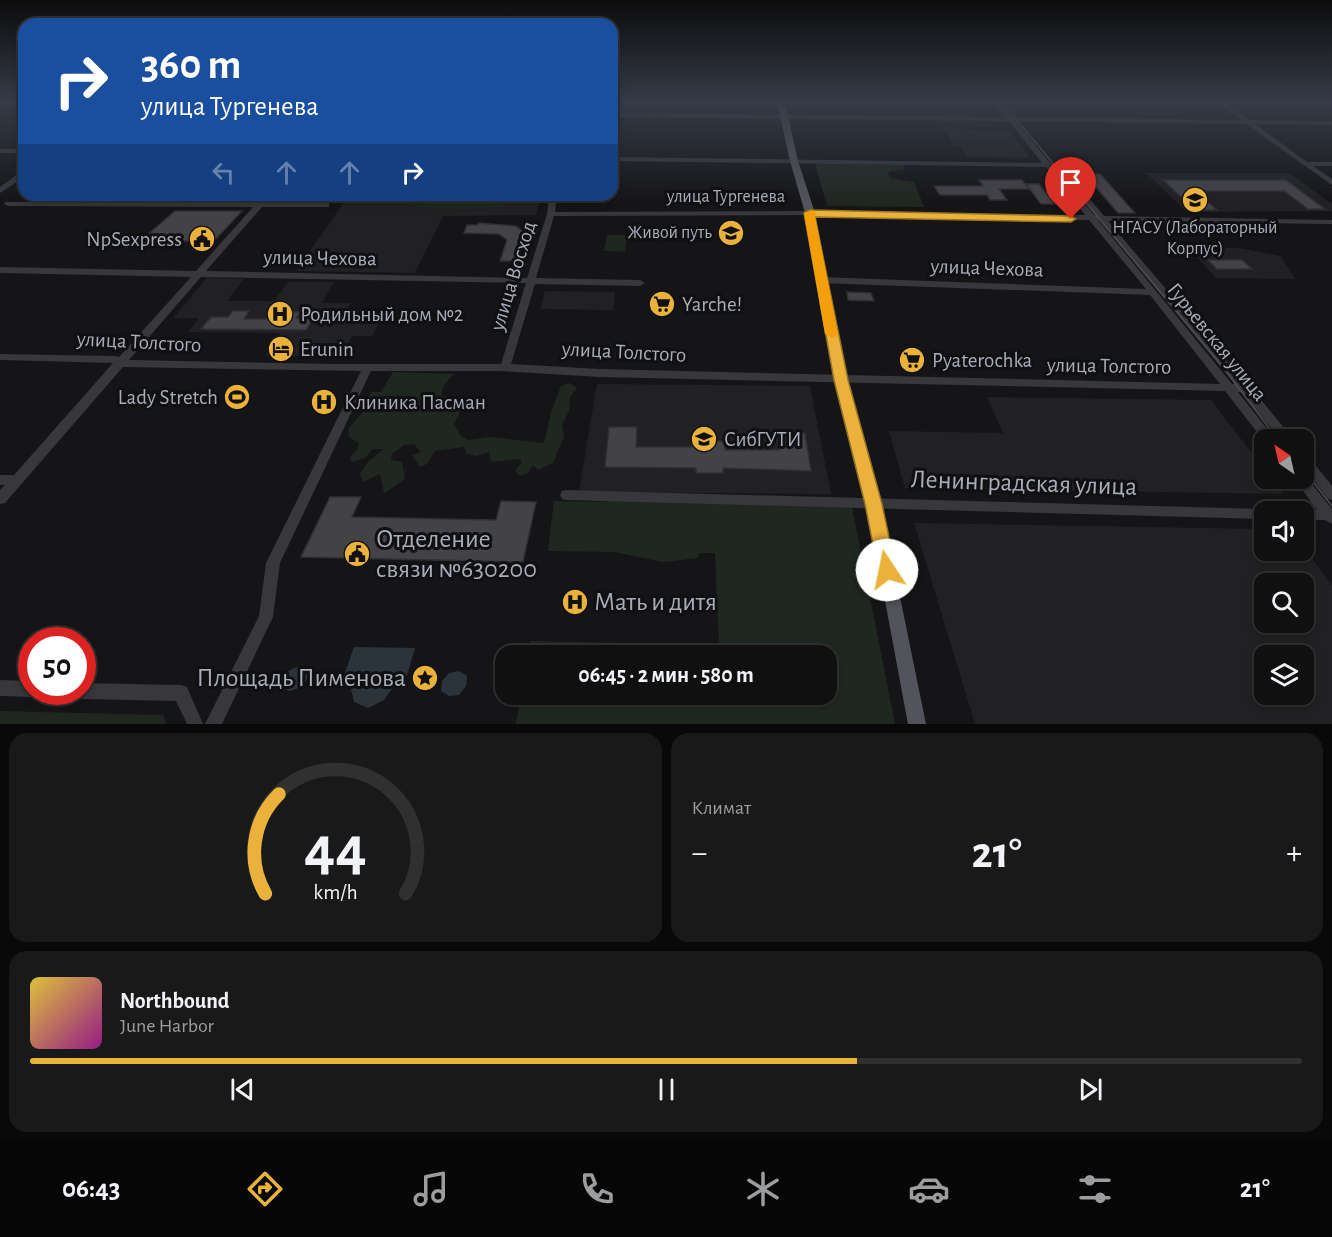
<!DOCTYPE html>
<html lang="ru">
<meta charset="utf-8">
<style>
:root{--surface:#101011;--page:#19191a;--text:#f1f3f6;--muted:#9c9d9f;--line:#303031;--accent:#eab23a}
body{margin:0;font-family:"Alegreya Sans",sans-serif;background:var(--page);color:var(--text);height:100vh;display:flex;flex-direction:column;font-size:22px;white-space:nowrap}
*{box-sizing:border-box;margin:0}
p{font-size:20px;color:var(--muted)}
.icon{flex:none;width:33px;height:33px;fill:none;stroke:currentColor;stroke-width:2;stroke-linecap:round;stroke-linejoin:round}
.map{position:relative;height:724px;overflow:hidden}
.details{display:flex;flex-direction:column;gap:9px;padding:9px;background:#090909;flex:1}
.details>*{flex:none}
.top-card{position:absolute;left:18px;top:18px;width:600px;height:183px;border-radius:18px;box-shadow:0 3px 9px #0003,0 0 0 2px var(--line);background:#1a4fa0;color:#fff;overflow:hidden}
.needle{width:39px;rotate:326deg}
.fabs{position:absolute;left:1254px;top:429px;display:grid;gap:12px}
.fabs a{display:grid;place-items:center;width:60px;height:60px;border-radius:12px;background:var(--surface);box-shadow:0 3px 9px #0003,0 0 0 2px var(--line);font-size:30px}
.speed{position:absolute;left:18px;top:627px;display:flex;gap:12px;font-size:30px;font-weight:700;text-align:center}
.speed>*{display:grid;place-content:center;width:78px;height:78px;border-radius:50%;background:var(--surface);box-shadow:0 3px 9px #0003,0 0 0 2px var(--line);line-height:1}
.speed .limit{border:9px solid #d22;background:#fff;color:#111}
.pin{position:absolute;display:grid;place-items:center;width:51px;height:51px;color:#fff;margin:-62px -26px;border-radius:50% 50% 50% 0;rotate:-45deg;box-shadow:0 0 6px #0007}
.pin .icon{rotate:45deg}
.me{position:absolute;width:66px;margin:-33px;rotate:349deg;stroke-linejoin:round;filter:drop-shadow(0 0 4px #0008)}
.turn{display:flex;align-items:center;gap:21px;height:126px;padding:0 24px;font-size:27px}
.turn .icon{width:78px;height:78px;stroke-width:2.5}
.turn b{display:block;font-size:42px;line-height:51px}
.lanes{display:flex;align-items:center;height:57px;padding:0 24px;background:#0003;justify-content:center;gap:30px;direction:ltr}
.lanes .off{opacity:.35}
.big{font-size:45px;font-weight:700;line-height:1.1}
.details .widget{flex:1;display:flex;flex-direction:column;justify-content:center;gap:9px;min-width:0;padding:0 21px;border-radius:18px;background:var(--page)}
.details .dial{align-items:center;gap:0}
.dial svg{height:156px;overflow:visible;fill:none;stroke:var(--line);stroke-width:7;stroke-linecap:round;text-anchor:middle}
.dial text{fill:var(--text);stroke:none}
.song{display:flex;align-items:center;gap:18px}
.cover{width:72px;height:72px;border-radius:9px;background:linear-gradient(135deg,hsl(50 70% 55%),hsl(310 70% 35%))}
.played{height:6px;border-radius:3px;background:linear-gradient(90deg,var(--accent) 65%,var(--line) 65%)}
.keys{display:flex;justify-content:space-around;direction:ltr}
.heat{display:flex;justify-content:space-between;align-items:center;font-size:33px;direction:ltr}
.details .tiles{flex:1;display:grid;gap:9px;grid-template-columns:1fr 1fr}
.widget:last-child{grid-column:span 2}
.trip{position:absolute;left:495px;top:645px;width:342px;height:60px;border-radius:18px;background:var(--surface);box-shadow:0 3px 9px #0003,0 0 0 2px var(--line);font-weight:700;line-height:60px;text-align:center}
.tabs{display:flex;height:96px;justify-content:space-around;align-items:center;background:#060607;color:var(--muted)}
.tabs .icon{width:42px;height:42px}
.tabs .selected{color:var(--accent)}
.tabs b{font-size:27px;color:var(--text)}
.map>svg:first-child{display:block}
</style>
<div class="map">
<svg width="1332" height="724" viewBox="0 0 1332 724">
<rect width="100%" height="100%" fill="#151517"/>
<!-- built -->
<g fill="#212124" fill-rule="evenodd">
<path d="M942 126 985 132 1010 131 1030 158 967 157 961 147 954 146Z"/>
<path d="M1146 173H1289L1332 204V211L1187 212Z"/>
<path d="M349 195H542L536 215 443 216 415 273 296 271Z"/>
<path d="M1189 248H1238L1281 256 1295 279 1216 278Z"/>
<path d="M207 278 244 279 227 301H274L288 282H334L322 303H351L347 310 385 311 372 336H352L342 356H265L280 333 188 332 199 318H173Z"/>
<path d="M545 291 615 292 613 310 540 309Z"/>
<path d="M597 384 810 386 831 494 579 492Z"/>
<path d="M987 397 1211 400 1264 469V478L1272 479 1284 494 905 488 889 431 1003 433Z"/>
<path d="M914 523 1264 529V550H1304V547L1332 586V724H975ZM1264 584H1304V622H1264ZM1264 656H1304V694H1264Z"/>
</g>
<!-- green -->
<g fill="#202721">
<path d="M815 164 903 165 906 169 888 172 890 178 914 182 924 207 827 206Z"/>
<path d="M410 195H519L520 198 504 207 488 208 437 209 408 205Z"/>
<path d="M607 235H627L625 252 604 251Z"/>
<path d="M393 372 454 374 444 385 441 396 467 398 454 424 461 436 468 440 491 437 544 443 551 412 561 386 570 383 577 388 570 397 569 411 562 425 564 436 553 463 538 470 533 465 528 473 519 476 515 470 521 464V459L491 462 489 452 476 456 467 454 464 447 435 451 427 464 420 467 412 455 421 452 414 444 404 445 392 454 391 460 402 462 405 479 384 493 380 474 363 482 360 474 369 461 384 449H373L365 458 352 462 350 458 357 450 359 443 349 437 348 429 369 405 368 397 372 392H381Z"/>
<path d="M630 498 648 503 657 500 682 499 686 503 852 507 895 724H516L521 695 826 694V656L527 655 530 641 719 645 715 553H699L698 558 663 562 614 552 548 551 554 501 605 502Z"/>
<path d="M0 711 163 715 166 724H0Z"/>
</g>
<!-- water -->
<g fill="#2c343b">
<path d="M354 647 415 648 404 685 394 686 384 700 368 708 354 702 350 685 340 687Z"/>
<path d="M303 666 309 671C307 684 301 689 288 691L281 685C284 672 290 668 303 666Z"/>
<path d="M459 671 467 676 466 686 459 695 449 696 441 691 442 681 449 673Z"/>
</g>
<!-- building -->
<g fill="#424247" stroke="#302f33" stroke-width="1.5">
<path d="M1084 173 1100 174 1135 213H1118Z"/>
<path d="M979 180H1022L1029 189H999L1007 200H990L987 195H940L934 186H983Z"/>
<path d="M1163 180H1286L1325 209H1308L1284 191H1195L1217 210H1195Z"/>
<path d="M1026 184H1039L1055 204H1041Z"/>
<path d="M175 211H242L214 241H150L146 236Z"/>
<path d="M478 223 516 226 527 235 518 258 516 261H500L507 240 499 234 464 233 467 225H478Z"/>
<path d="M1208 260H1242L1252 269H1217Z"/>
<path d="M847 292 871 293 874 301 848 300Z"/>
<path d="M233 311H249L244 319H279L284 312H301L296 318 313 319 306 330 201 329 211 317H228Z"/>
<path d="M609 427H637L636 447H692V441H725V450H779L776 432 805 433 811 471 723 468V473H696V468L605 467Z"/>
<path d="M330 497H361L352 517 496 520 501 501 536 502 523 562 301 557Z"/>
</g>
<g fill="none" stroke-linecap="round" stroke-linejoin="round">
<!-- minor -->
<g fill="#37373c" fill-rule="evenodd">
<path d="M993 102H999L1012 117 1241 120 1217 102H1224L1249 120 1332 121V125L1255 124 1307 162H1332V166H1313L1332 179V185L1246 124 1016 121 1050 163H1060L1104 216 1332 220V224L1108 221 1247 384 1251 385 1252 389 1294 440H1281L1241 392H1238L1276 440H1264V441L1225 391 600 377 501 371H371L280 563 273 617 222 724H205L259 616 266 563 361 371 123 367 5 503 0 504V490L5 485H0V475H14L113 363 0 360V354L114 356 119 357 191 277 0 273V267L196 271 253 207 8 206 4 204 5 202H257L264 195H272L266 202 326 203H329V207H262L206 271 527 278 547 214 549 195H557L555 212 810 211 1085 215 1046 167 612 161V157L1042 163 1009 121 612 117V113L1005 117ZM1054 167H1055L1095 215H1094ZM810 215 1089 220 1146 289 821 277 816 280 821 283 1150 295 1220 384 600 369 511 364 535 284 640 286 645 283 640 280 536 278 554 216ZM1098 220H1099L1235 384H1232ZM201 277 526 283 501 364H335L129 360Z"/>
<rect x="0" y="149" width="24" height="4"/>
<path d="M21 172H24V177L0 193V187Z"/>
<path d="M1304 454 1308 456 1332 486V500L1328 499 1304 467Z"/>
<path d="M1304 474 1332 509V524L1325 520H1304V512L1299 511 1317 510 1294 478H1304Z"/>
<path d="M566 490 1264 509 1269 512H1264V519L566 500 562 499 560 495 562 491Z"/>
<path d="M0 680 32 681V692H39L38 695 32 697 0 696Z"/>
<path d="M82 683 181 685 187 687 203 724H187L176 701 82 699 76 697 74 692H82Z"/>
</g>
<!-- major -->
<path fill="#53545b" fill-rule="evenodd" d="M777 102H785L798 161 815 213 847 379 881 504 926 724H908L867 504 835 379 805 213 790 161Z"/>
<!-- tram -->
<g stroke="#4c4d53" stroke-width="1.5">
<path d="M1002 102 1222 366 1278 440"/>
<path d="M1304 470 1332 506"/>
</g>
</g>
<!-- sky -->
<linearGradient id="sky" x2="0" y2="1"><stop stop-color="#0c0c0d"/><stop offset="0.5" stop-color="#353b47"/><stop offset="1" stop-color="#353b47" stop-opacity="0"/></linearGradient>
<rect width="1332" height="203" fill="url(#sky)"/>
<!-- route -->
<path fill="#eab23a" stroke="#987426" stroke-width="1.5" d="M810 210 1071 216 1076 219 1071 222 815 217 848 380 882 504 896 570 893 575 887 578 880 575 878 570 865 504 834 380 804 213Z"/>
<!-- slow -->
<path fill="#f59e0b" d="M812 210 817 214 815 216 838 334 832 338 825 334 804 213Z"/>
<!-- icons -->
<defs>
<g id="university-disc" transform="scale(1.35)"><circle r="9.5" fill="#eab23a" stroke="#101012"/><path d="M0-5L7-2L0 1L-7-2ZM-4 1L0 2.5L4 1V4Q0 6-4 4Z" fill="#111"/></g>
<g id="school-disc" transform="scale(1.35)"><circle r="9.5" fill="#eab23a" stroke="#101012"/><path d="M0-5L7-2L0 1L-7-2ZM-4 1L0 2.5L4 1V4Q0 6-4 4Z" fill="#111"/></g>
<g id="civic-disc" transform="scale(1.35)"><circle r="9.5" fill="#eab23a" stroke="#101012"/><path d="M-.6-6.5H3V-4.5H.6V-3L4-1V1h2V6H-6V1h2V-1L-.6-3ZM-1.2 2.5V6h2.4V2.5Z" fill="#111"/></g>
<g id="supermarket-disc" transform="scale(1.35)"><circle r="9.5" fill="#eab23a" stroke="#101012"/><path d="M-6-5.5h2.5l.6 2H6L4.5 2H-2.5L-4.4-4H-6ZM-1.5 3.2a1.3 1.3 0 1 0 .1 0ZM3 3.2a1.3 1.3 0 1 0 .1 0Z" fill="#111"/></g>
<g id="hospital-disc" transform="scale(1.35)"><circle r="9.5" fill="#eab23a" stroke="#101012"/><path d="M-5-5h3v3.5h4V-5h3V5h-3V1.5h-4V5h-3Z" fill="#111"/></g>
<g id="hotel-disc" transform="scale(1.35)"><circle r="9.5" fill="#eab23a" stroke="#101012"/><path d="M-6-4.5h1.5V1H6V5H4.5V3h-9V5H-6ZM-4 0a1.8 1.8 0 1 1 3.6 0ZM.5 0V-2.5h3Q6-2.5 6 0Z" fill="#111"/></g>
<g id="stadium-disc" transform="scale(1.35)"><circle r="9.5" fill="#eab23a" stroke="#101012"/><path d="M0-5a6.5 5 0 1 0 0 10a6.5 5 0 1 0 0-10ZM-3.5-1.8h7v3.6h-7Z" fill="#111"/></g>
<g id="sight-disc" transform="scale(1.35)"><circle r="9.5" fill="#eab23a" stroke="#101012"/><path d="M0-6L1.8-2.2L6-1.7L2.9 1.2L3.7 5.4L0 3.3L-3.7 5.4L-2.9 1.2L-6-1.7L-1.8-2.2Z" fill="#111"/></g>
</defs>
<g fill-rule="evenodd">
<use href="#university-disc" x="1195" y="200"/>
<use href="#school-disc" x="731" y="233"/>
<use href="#civic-disc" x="202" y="239"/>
<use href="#supermarket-disc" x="662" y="304"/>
<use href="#hospital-disc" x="280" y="314"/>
<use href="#hotel-disc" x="281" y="349"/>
<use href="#supermarket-disc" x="912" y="360"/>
<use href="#stadium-disc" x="237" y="397"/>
<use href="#hospital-disc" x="324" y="402"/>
<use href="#university-disc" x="704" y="439"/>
<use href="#civic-disc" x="357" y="554"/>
<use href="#hospital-disc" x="575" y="602"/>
<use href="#sight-disc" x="425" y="678"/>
</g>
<g text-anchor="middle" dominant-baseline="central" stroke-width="6" stroke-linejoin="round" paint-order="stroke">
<!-- far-street labels -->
<g font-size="18" fill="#a8acb7" stroke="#101012">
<text x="726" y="197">улица Тургенева</text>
</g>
<!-- far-poi labels -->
<g font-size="18" fill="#a8acb7" stroke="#101012">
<text x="1195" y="228">НГАСУ (Лабораторный<tspan x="1195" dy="21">Корпус)</tspan></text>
<text x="712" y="233" text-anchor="end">Живой путь</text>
</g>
<!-- poi labels -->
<g font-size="21" fill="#a8acb7" stroke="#101012" text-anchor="start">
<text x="182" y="239" text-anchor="end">NpSexpress</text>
<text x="682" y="304">Yarche!</text>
<text x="300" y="314">Родильный дом №2</text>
<text x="300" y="349">Erunin</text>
<text x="932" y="360">Pyaterochka</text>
<text x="218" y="397" text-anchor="end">Lady Stretch</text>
<text x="344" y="402">Клиника Пасман</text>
<text x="724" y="439">СибГУТИ</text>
</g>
<!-- street labels -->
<g font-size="21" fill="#a8acb7" stroke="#101012">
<text transform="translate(320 258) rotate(1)">улица Чехова</text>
<text transform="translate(987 268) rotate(2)">улица Чехова</text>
<text transform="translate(513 276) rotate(-73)">улица Восход</text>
<text transform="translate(139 342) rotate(3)">улица Толстого</text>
<text transform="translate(1217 342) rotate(51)">Гурьевская улица</text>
<text transform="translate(624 352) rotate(3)">улица Толстого</text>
<text transform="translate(1109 366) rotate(1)">улица Толстого</text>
</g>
<!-- near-street labels -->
<g font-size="26" fill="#a8acb7" stroke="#101012">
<text transform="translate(1024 483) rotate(2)">Ленинградская улица</text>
</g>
<!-- near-poi labels -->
<g font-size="26" fill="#a8acb7" stroke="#101012" text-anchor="start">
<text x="376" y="539">Отделение<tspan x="376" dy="30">связи №630200</tspan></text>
<text x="594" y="602">Мать и дитя</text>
<text x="406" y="678" text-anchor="end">Площадь Пименова</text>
</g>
</g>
</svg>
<div class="fabs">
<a><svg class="needle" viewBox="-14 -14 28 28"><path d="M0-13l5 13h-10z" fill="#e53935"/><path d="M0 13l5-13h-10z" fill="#9c9d9f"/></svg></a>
<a><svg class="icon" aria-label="sound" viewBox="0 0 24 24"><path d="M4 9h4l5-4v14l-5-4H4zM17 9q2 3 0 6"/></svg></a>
<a><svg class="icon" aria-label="search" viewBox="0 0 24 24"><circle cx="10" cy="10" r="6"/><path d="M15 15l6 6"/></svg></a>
<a><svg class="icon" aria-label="layers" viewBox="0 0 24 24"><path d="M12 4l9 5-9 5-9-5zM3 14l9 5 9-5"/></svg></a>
</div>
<div class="speed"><div class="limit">50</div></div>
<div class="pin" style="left:1071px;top:219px;background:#d93025"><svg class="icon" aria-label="arrive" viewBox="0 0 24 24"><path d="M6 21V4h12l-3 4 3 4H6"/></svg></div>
<svg class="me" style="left:887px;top:570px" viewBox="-20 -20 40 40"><circle r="19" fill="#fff"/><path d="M0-13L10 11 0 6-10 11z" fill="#eab23a"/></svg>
<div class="trip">06:45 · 2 мин · 580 m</div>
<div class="top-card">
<div class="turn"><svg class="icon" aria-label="right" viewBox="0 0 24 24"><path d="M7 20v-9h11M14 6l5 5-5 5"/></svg><div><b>360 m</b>улица Тургенева</div></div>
<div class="lanes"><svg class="icon off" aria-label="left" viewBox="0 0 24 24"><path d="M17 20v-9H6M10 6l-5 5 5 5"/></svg><svg class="icon off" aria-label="ahead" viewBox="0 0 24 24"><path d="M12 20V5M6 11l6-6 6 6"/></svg><svg class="icon off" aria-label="ahead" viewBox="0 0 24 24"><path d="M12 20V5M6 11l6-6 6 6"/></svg><svg class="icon" aria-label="right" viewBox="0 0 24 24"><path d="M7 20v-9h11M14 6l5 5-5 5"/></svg></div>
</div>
</div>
<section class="details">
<div class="tiles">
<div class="widget dial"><svg viewBox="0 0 100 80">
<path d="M14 69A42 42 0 1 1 86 69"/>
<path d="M14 69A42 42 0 0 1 21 18" stroke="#eab23a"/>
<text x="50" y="56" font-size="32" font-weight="700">44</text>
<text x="50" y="72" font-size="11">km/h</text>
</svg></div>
<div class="widget"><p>Климат</p>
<div class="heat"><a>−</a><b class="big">21°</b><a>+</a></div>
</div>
<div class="widget">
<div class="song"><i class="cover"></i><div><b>Northbound</b><p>June Harbor</p></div></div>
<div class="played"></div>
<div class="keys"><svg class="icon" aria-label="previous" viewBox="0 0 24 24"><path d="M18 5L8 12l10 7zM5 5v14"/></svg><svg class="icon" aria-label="pause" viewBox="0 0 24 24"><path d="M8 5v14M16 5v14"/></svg><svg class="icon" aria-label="next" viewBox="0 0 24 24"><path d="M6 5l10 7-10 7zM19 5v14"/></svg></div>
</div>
</div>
</section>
<nav class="tabs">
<b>06:43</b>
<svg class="icon selected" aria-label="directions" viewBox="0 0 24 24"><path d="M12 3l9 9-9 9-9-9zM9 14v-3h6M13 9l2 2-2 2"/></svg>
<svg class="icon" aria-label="music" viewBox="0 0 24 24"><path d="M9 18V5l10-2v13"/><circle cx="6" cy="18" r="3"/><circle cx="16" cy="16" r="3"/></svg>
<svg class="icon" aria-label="phone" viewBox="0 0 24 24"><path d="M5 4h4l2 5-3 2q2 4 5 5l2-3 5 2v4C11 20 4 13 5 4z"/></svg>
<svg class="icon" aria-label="climate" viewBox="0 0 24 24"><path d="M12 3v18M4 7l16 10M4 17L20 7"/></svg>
<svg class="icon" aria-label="car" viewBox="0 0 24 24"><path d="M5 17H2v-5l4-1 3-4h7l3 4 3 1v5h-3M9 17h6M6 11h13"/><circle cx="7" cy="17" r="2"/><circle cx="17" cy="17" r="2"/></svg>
<svg class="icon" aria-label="filters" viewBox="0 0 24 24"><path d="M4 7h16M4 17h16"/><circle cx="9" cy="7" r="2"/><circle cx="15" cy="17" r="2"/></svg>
<b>21°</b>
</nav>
